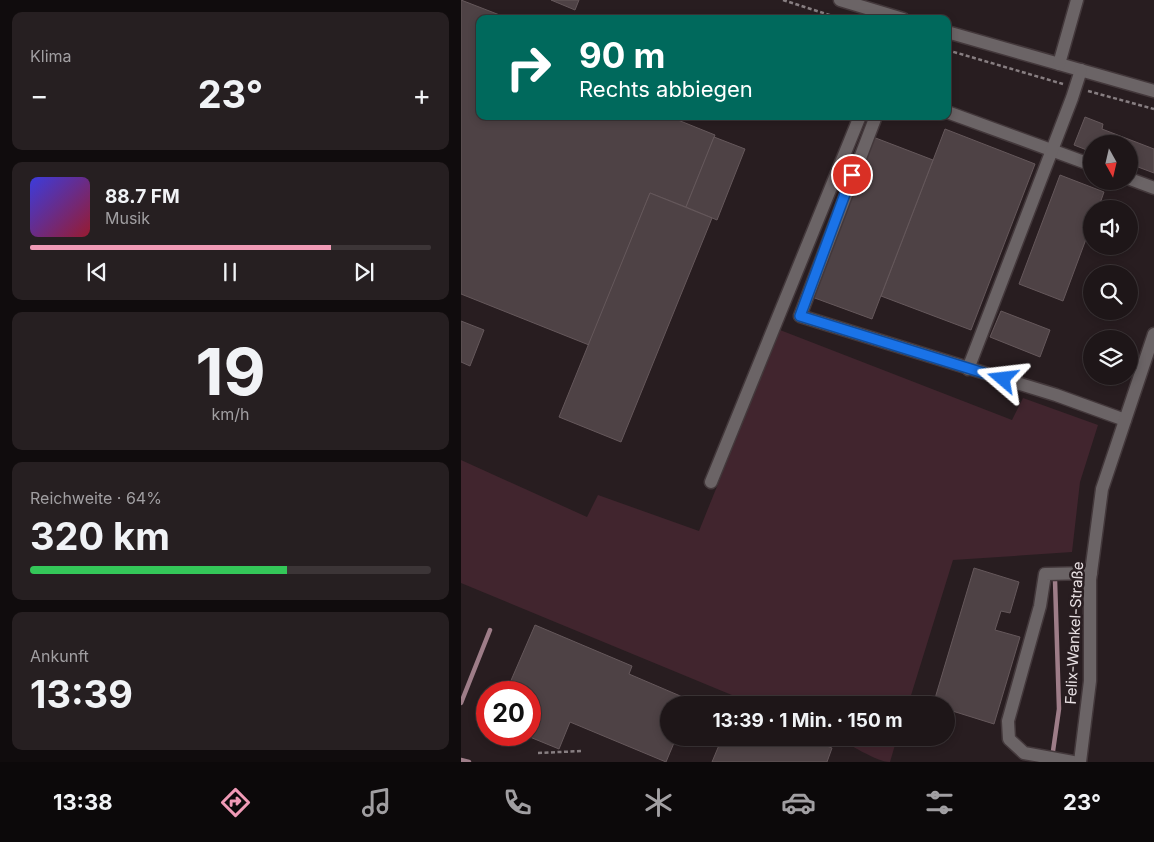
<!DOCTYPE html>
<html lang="de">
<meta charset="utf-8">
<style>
:root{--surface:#1e1618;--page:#261f21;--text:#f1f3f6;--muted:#a19fa2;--line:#3c3537;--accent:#f09ab6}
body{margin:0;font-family:Inter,sans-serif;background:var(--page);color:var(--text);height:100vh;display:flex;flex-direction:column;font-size:19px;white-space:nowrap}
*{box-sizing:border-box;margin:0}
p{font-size:16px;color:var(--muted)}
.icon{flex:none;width:28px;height:28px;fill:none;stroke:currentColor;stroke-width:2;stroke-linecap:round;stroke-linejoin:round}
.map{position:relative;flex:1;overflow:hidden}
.sheet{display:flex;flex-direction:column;gap:12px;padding:12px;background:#100c0d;width:461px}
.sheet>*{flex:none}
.top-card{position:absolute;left:15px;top:15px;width:475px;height:105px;border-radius:10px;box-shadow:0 2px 8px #0003,0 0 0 1px var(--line);background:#00695c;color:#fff;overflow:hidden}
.needle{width:32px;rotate:172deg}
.fabs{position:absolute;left:622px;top:135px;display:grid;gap:10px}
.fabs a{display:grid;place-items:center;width:55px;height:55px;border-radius:50%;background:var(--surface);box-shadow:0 2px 8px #0003,0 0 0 1px var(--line);font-size:25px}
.speed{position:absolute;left:15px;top:681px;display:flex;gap:10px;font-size:25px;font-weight:700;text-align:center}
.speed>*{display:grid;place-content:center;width:65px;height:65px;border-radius:50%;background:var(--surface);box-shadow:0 2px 8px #0003,0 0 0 1px var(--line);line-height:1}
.speed .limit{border:8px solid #d22;background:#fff;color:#111}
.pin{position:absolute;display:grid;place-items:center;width:42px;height:42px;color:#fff;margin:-21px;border:2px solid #fff;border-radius:50%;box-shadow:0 1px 5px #0007}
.me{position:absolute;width:55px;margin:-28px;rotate:287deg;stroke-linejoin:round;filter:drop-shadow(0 0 4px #0008)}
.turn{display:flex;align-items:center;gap:18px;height:105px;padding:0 20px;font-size:22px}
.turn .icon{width:65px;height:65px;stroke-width:2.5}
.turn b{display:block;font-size:35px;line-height:42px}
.big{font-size:38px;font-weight:700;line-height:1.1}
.sheet .card{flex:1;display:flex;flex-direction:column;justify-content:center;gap:8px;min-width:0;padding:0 18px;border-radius:10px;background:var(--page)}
.sheet .dial{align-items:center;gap:0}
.dial b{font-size:65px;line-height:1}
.song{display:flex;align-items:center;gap:15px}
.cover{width:60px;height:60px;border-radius:8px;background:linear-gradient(135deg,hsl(240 70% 55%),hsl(350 70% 35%))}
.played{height:5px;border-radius:2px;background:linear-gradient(90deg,var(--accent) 75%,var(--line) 75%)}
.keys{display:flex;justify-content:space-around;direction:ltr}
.heat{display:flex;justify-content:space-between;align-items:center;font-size:28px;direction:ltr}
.charge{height:8px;border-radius:4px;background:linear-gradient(90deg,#34c759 64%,var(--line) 0)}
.trip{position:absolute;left:199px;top:696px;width:295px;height:50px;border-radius:25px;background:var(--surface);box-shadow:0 2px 8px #0003,0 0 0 1px var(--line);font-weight:700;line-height:50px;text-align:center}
.menu{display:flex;height:80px;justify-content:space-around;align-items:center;background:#0c090a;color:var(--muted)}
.menu .icon{width:35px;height:35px}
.menu .selected{color:var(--accent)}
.menu b{font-size:22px;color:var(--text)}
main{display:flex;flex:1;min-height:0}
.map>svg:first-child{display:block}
</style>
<main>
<section class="sheet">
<div class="card"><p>Klima</p>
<div class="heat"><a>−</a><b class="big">23°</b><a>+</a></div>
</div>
<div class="card">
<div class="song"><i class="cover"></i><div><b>88.7 FM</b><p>Musik</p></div></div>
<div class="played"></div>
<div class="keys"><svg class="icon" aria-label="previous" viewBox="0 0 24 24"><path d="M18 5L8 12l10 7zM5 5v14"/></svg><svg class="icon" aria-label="pause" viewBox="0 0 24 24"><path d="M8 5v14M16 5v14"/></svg><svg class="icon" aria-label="next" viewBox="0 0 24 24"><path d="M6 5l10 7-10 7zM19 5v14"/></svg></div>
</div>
<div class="card dial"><b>19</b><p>km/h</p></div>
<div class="card"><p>Reichweite · 64%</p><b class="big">320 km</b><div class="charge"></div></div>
<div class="card"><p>Ankunft</p><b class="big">13:39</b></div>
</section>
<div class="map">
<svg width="693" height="762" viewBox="0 0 693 762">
<rect width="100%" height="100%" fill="#281d20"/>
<!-- green -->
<g fill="#41252e">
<path d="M319 330 551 420 562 398 637 425 619 482 611 552 492 560 447 705H295L0 583V460L126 517 137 495 238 531Z"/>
<path d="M374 738H436L429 762C415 762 388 743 374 738Z"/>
</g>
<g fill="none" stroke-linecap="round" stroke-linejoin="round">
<!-- stream -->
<g stroke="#9e7d88" stroke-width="4.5">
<path d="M0 703 29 630"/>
<path d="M591 758 598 709 594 580"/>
<path d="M0 760 8 762"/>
</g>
</g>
<!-- building -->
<g fill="#4e4245" stroke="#65585b">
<path d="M0 0 49 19H19V116H207L254 135 225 207 189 193 128 345 0 294Z"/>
<path d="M90 0H118L114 10Z"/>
<path d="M624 117 642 124 641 129 693 149V173L669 164V144H631V152L613 145Z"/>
<path d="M484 129 574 164 510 330 420 296Z"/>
<path d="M253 137 284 149 256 220 225 207Z"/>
<path d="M412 137 472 160 411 319 351 297Z"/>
<path d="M599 175 643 192 637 209H631V223L602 301 558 284Z"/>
<path d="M189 193 251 218 160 442 98 417Z"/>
<path d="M540 311 589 330 579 357 529 337Z"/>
<path d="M0 321 23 330 9 366 0 362Z"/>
<path d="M513 568 558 582 549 613 540 611 534 630 559 637 533 724 485 709V705H472Z"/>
<path d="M74 625 171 666 168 674 231 701 229 705H208V738H215L205 762 109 722 98 749 64 735H69V692H45Z"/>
<path d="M261 738H345L371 748 366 762H251Z"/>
</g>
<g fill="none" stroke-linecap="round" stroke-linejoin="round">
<!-- minor casing -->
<g stroke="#43383b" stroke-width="15">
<g id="minor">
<path d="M379 0 442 19"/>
<path d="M486 32 693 91"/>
<path d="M598 64 616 0"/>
<path d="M486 112 631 165"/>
<path d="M415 116 339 316 595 395 664 420"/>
<path d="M669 179 693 188"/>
<path d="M507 369 611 98 620 70"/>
<path d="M250 482 399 116"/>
<path d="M612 762 563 753 548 739 547 721 579 606 584 574 630 573"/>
<path d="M619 762 629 681V580L641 489 693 334"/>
</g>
</g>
<!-- path -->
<g stroke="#877e81" stroke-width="2.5" stroke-dasharray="4 2.5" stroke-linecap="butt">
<path d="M322 0 381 19"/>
<path d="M486 50 602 84"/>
<path d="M627 91 693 109"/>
<path d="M77 753 121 751"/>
</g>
<!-- minor -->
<use href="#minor" stroke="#6b6466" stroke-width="12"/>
</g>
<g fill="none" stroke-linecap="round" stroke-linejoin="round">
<!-- route casing -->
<g stroke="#114b97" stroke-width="12">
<path id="route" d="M391 175 339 316 542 379"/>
</g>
<!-- route -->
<use href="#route" stroke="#1a73e8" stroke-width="9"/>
</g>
<g text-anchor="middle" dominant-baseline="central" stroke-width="5" stroke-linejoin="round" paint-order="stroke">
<!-- street labels -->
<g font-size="15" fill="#e8e0e3" stroke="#281d20">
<text transform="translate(613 633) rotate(-87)">Felix-Wankel-Straße</text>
</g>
</g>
</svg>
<div class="fabs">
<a><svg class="needle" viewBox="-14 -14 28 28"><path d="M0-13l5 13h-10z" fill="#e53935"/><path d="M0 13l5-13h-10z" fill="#a19fa2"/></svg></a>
<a><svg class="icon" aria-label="sound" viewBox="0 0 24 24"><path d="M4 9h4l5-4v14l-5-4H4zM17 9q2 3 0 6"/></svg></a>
<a><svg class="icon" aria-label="search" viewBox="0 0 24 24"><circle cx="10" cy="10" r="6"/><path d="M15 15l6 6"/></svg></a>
<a><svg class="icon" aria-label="layers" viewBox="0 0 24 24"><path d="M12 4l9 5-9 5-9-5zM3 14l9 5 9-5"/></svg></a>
</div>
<div class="speed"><div class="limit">20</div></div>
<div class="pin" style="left:391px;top:175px;background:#d93025"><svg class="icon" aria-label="arrive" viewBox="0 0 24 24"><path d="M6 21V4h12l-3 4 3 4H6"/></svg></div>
<svg class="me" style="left:542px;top:379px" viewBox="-20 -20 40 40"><path d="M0-17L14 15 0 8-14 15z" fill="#1a73e8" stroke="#fff" stroke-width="4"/></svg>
<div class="trip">13:39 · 1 Min. · 150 m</div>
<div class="top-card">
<div class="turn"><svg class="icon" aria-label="right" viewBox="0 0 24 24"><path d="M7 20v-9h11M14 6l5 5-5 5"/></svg><div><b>90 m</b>Rechts abbiegen</div></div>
</div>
</div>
</main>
<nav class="menu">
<b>13:38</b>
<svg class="icon selected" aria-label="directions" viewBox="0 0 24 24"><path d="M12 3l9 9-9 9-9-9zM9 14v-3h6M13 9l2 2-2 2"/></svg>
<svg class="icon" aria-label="music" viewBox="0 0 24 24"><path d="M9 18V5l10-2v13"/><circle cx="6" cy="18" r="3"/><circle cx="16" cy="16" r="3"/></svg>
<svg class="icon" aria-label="phone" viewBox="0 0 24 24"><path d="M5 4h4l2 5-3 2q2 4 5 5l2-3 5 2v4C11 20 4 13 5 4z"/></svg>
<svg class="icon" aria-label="climate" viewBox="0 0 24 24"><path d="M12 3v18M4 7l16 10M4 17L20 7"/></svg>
<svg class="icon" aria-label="car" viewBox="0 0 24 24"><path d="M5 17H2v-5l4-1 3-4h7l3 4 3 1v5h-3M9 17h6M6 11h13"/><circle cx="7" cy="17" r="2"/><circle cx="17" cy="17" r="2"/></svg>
<svg class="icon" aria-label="filters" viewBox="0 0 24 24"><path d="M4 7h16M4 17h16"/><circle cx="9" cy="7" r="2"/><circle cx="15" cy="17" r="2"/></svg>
<b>23°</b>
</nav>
